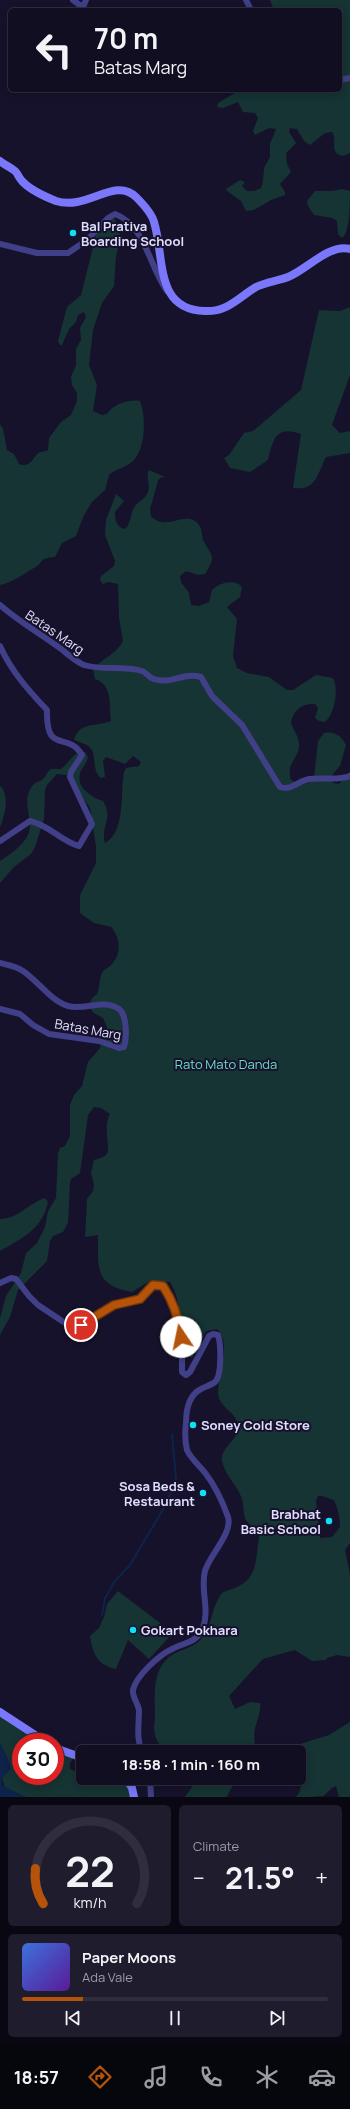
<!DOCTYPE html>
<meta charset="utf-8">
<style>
:root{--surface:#100e20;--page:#1e1c2d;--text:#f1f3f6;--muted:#9c9ca5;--line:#302e3e;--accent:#b45309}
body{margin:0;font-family:Manrope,sans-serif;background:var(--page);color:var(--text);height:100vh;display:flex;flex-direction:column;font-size:15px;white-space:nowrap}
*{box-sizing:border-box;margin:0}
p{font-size:13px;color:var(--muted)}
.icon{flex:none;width:22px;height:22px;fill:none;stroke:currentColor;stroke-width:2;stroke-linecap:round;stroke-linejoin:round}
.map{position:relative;height:1797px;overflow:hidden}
.sheet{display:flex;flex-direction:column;gap:8px;padding:8px;background:#090812;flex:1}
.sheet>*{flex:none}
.guide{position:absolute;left:8px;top:8px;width:334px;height:84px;border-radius:6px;box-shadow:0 2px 10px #0003,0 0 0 1px var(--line);background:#100e20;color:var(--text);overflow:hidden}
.speed{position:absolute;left:12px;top:1733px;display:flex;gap:8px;font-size:20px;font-weight:700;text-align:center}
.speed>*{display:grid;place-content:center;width:52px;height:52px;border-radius:50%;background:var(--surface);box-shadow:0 2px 10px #0003,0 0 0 1px var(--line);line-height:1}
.speed .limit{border:6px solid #d22;background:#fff;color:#111}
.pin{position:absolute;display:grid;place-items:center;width:34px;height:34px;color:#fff;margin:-17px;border:2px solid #fff;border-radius:50%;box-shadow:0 1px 4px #0007}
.me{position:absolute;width:44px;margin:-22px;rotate:349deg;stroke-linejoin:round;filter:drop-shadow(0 0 3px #0008)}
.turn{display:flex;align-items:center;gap:14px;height:84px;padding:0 20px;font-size:18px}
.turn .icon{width:52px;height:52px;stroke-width:2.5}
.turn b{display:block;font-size:28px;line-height:34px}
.big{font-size:30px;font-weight:700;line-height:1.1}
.sheet .card{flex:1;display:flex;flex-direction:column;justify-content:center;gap:6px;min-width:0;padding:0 14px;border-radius:6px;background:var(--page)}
.sheet .dial{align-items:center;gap:0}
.dial svg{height:104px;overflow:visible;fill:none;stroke:var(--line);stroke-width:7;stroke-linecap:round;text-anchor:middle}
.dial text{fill:var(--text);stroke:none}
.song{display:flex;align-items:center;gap:12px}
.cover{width:48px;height:48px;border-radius:6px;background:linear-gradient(135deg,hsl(220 70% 55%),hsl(270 70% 35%))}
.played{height:4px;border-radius:2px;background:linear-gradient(90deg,var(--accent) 20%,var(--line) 20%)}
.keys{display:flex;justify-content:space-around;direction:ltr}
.heat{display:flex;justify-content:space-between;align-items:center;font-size:22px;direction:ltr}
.sheet .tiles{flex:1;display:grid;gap:8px;grid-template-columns:1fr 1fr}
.card:last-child{grid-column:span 2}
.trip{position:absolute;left:76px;top:1745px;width:230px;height:40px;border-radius:6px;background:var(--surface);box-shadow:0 2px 10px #0003,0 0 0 1px var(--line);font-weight:700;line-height:40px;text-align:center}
.dock{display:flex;height:64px;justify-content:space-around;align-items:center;background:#06060d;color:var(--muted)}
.dock .icon{width:28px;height:28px}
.dock .active{color:var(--accent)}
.dock b{font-size:18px;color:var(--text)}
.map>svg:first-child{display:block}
</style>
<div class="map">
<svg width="350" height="1797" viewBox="0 0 350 1797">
<rect width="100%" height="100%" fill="#16122b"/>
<!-- green -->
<g fill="#153433" fill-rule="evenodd">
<path d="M270 0H350V77L340 80V10H274Z"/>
<path d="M350 79V153L343 156C328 153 338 140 332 132L325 133 310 145 304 141 297 129 290 128 289 132 296 143 286 153 287 164 291 172 280 184 285 192V195L271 200 254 210 246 211 241 201 227 191 226 189 240 180 245 182 242 186 247 191H254L261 188 263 181 264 168 270 157V144L276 129 269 128 255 135 253 131 258 118 255 113 243 112 238 102 223 108 217 107 218 103 240 90H340V82Z"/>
<path d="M342 189 350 191C350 203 350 233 342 238L338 234 337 221 332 218 314 215 308 206 307 201 315 191H332Z"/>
<path d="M113 215 119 229 120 241 116 256 114 286 102 303 93 330 89 365 97 385 93 411 102 415 107 414C113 404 129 399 140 401 146 416 146 448 133 461 126 468 115 469 109 475L105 490 92 502 84 515 76 536 62 543 55 557C38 558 44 563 34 568 21 575 14 582 0 585V424L3 429 7 450 14 454 19 464C29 468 32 460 38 453L48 450 49 438 61 422 71 415 77 401V393L72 385 71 377 76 365V349L81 340 80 328 86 317 84 312 78 315 76 322 69 329 62 345H60L58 341 67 307 81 295 97 231Z"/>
<path d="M350 307V375L332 425 340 433 350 431V453L326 457C317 475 316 491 293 488L301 434C276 425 273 439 268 460L250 472 230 468 224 458 229 455 244 433 253 431 301 390 319 310 340 311Z"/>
<path d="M149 470 165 477 160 478 158 481 150 509 151 516C166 533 187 508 199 525 203 530 201 536 204 542 214 558 215 557 205 574L198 575 186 571 180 576 181 582 189 593 191 605 199 606 209 602 212 590C218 583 236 578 242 587L240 597 227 607 237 619 233 656 237 668 247 673 269 677 287 690H293L316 675 333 678C339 689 335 714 325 722L319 721 315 718 318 708 315 704C302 703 293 710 291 723 294 731 300 738 299 747 297 761 286 763 291 780L302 785 310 782 314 778 318 741 324 733C334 731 342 736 346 745L340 766 333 774 331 779 333 783 339 784 350 771V1543L345 1550 350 1574V1657L337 1655 327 1658 326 1660 312 1661 295 1650 263 1659 229 1696 235 1709 250 1702 260 1703C262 1716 251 1729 255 1742L249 1752H217L213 1748H200L189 1752H167C162 1748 156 1741 155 1735 153 1729 155 1722 155 1717 155 1698 152 1676 165 1661 175 1649 192 1650 201 1639 213 1625 211 1607 222 1593 227 1590 234 1589 239 1586 258 1577 256 1555 259 1537 256 1529 250 1526 246 1520 243 1515 244 1505 242 1499 238 1486 225 1476 222 1461 220 1446 242 1438 238 1423 234 1411 218 1406 218 1393 218 1376 232 1341 217 1329L206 1331 192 1358 187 1355C176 1334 185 1306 170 1282L150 1281 132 1292C94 1285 98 1268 98 1235L85 1237 87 1199 93 1191 94 1185 91 1173 94 1160C97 1159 103 1158 106 1155 112 1149 102 1128 110 1114L101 1108 94 1107 88 1115 80 1173 71 1179 70 1183 68 1223 63 1232 53 1236 50 1241 47 1261 18 1290 10 1317 0 1335V1318L6 1296 21 1273 26 1253 37 1243 45 1227 48 1211 56 1198 58 1153 60 1148 65 1146 70 1136V1105L74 1095 82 1086 88 1062 100 1048 107 1027 103 1018 94 1013 88 1006 93 997 97 994C100 987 99 979 102 973 105 968 109 968 112 964 122 953 120 937 111 927L94 923 80 913V895L96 863V847L90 808 67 775 57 774 47 785 45 790 44 819 35 847 31 854 14 867 0 883V861C11 854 29 842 30 827 30 812 22 799 33 785 36 781 40 782 43 779 46 776 47 772 51 769H61C71 762 72 751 85 752L88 757C87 763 83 766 81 771 74 786 91 797 103 801 114 818 100 827 105 843 126 832 120 791 124 772L126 768 139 766 141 762 133 756 125 764 106 757 103 761 105 777 101 778C90 770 99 752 87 745 83 743 78 742 74 740 79 721 97 727 111 721 109 705 113 685 95 679L93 669C102 658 116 655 123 641L119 618 118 584 108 582 103 584 100 580 101 576 114 566 115 561 105 535 106 520 116 494 124 501 115 512C115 520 116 527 125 529 132 522 130 513 135 506 139 501 146 498 148 492 151 484 145 478 149 470ZM318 1496H322L334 1500C338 1509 340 1517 340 1527L332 1537 320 1538 316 1501Z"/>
<path d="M0 786C10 795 5 815 0 827Z"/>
<path d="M45 1198 48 1202C43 1229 21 1239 0 1251V1219C18 1219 29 1203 45 1198Z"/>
<path d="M118 1591 173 1633 149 1659 128 1640 116 1669C97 1665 93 1654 90 1636L99 1628 104 1617 107 1604Z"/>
<path d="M0 1715 42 1742H21V1776H55V1761L62 1753 74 1757 70 1763V1769L79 1773 83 1765V1778H121L126 1783 132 1797H26L5 1788 2 1778 10 1769V1764L0 1743Z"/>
<path d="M350 1722V1797H339L336 1786C330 1788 328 1793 323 1796 316 1797 304 1797 296 1797 308 1785 294 1758 300 1744L329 1735Z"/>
<path d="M198 1778H236L227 1797H185Z"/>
</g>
<!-- water -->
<path fill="#0d2349" d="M0 1743 10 1764 9 1771 2 1778 3 1786 26 1797H0Z"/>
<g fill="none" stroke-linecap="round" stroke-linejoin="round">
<!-- stream -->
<path stroke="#0d2349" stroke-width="2" d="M102 1615 105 1598 115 1581 130 1565 165 1506 176 1479 172 1434"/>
<!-- street -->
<g stroke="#413f88" stroke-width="6">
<path d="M73 0 81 6 84 5 86 0"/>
<path d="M246 0 251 10"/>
<path d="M340 80 350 78"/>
<path d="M0 244 37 253H68L87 240 108 218 115 214C145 225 150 268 167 291"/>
<path d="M0 605C18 621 38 632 57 646 66 652 74 661 84 665 103 671 123 665 142 671 146 672 149 678 154 679 171 685 182 672 201 677L212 696 242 725 280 787C291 791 298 781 309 779 323 777 337 781 350 776"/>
<path d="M0 646C11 671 29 691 47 710 46 756 67 730 82 755L71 772 70 777 92 824 79 846C61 841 49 825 30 821L0 841"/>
<path d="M0 963C8 965 16 966 23 971 38 981 51 1001 68 1006 85 1011 103 998 119 1009 127 1015 127 1038 124 1047L119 1048 99 1041 49 1034 33 1025 20 1014 0 1009"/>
<path d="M0 1283 11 1278 16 1279 29 1296 38 1305 65 1323 76 1327 86 1323 114 1305 140 1299 153 1285H161L169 1297 179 1324 182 1352V1372L186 1375 190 1372 209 1336 213 1334 218 1335C221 1344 222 1376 215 1382 211 1385 205 1387 201 1389 189 1395 186 1410 186 1423 185 1431 185 1442 187 1450 191 1459 200 1466 206 1474 215 1486 223 1503 228 1517 233 1533 209 1556 205 1571 200 1590 210 1608 203 1628 198 1642 183 1643 172 1649 159 1655 136 1676 133 1690 132 1697 138 1703 139 1710 139 1725 136 1739 142 1752"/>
<path d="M150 1778 151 1797"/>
</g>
<!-- secondary -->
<g stroke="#7a77fa" stroke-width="8">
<path d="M0 161C5 165 10 167 15 171 18 174 19 178 22 181 29 189 46 197 56 201 87 211 115 176 136 197 142 203 152 214 154 222 165 257 154 310 205 311 228 312 239 297 256 287 266 282 278 281 288 277 306 270 330 243 350 249"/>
<path d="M0 1712 46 1742"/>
<path d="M55 1748 83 1758"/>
<path d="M126 1778 132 1788 134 1797"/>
</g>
</g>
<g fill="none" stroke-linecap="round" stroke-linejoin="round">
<!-- route casing -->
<g stroke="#753606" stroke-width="10">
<path id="route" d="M81 1325 114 1305 140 1299 153 1285 163 1286C173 1301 179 1320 181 1337"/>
</g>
<!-- route -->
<use href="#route" stroke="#b45309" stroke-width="7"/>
</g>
<!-- markers -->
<g fill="#10e0f7" stroke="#16122b" stroke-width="1.5">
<circle cx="73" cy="233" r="4"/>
<circle cx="193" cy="1425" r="4"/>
<circle cx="203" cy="1493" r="4"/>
<circle cx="329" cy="1521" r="4"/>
<circle cx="133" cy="1630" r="4"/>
</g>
<g text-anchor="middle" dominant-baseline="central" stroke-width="4" stroke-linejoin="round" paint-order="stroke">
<!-- poi labels -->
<g font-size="13" font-weight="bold" fill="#e0ddfe" stroke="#16122b" text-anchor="start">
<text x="81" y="226">Bal Prativa<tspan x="81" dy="15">Boarding School</tspan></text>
<text x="201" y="1425">Soney Cold Store</text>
<text x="195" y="1486" text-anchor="end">Sosa Beds &amp;<tspan x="195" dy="15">Restaurant</tspan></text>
<text x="321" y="1514" text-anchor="end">Brabhat<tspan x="321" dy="15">Basic School</tspan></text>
<text x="141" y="1630">Gokart Pokhara</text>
</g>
<!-- street labels -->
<g font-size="13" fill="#e0ddfe" stroke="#16122b">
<text transform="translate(55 632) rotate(34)">Batas Marg</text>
<text transform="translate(88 1029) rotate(10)">Batas Marg</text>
</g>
<!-- park labels -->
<g font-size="13" fill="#69ddc0" stroke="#16122b">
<text x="226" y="1064">Rato Mato Danda</text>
</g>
</g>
</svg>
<div class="speed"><div class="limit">30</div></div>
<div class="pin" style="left:81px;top:1325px;background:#d93025"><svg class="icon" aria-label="arrive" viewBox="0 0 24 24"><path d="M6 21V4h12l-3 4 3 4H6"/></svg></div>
<svg class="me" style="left:181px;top:1337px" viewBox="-20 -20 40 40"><circle r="19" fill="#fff"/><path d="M0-13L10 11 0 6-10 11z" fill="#b45309"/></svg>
<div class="trip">18:58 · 1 min · 160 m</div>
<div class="guide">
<div class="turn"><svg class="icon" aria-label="left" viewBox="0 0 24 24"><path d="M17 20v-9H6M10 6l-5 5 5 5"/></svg><div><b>70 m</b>Batas Marg</div></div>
</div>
</div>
<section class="sheet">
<div class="tiles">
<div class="card dial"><svg viewBox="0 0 100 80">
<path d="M14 69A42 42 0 1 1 86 69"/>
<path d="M14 69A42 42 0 0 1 8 42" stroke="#b45309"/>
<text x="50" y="56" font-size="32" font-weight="700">22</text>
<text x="50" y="72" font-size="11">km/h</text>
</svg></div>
<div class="card"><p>Climate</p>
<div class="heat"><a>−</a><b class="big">21.5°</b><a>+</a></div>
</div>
<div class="card">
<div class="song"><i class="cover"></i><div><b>Paper Moons</b><p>Ada Vale</p></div></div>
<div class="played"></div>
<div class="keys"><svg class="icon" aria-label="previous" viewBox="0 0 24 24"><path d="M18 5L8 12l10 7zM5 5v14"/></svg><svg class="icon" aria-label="pause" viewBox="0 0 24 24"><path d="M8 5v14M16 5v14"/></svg><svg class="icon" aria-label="next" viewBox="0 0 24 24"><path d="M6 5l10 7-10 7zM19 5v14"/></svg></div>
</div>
</div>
</section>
<nav class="dock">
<b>18:57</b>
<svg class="icon active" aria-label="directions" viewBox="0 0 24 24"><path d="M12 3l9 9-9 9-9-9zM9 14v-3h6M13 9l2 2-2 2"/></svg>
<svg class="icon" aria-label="music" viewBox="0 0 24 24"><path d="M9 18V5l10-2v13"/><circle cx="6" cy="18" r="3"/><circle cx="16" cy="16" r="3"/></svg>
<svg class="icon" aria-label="phone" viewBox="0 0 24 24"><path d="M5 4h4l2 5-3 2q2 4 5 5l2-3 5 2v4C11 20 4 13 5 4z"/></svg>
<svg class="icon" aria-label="climate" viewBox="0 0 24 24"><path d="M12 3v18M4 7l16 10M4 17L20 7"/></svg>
<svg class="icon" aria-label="car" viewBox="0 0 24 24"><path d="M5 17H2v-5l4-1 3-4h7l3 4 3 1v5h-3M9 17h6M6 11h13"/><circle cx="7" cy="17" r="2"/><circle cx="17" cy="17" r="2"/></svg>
</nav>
